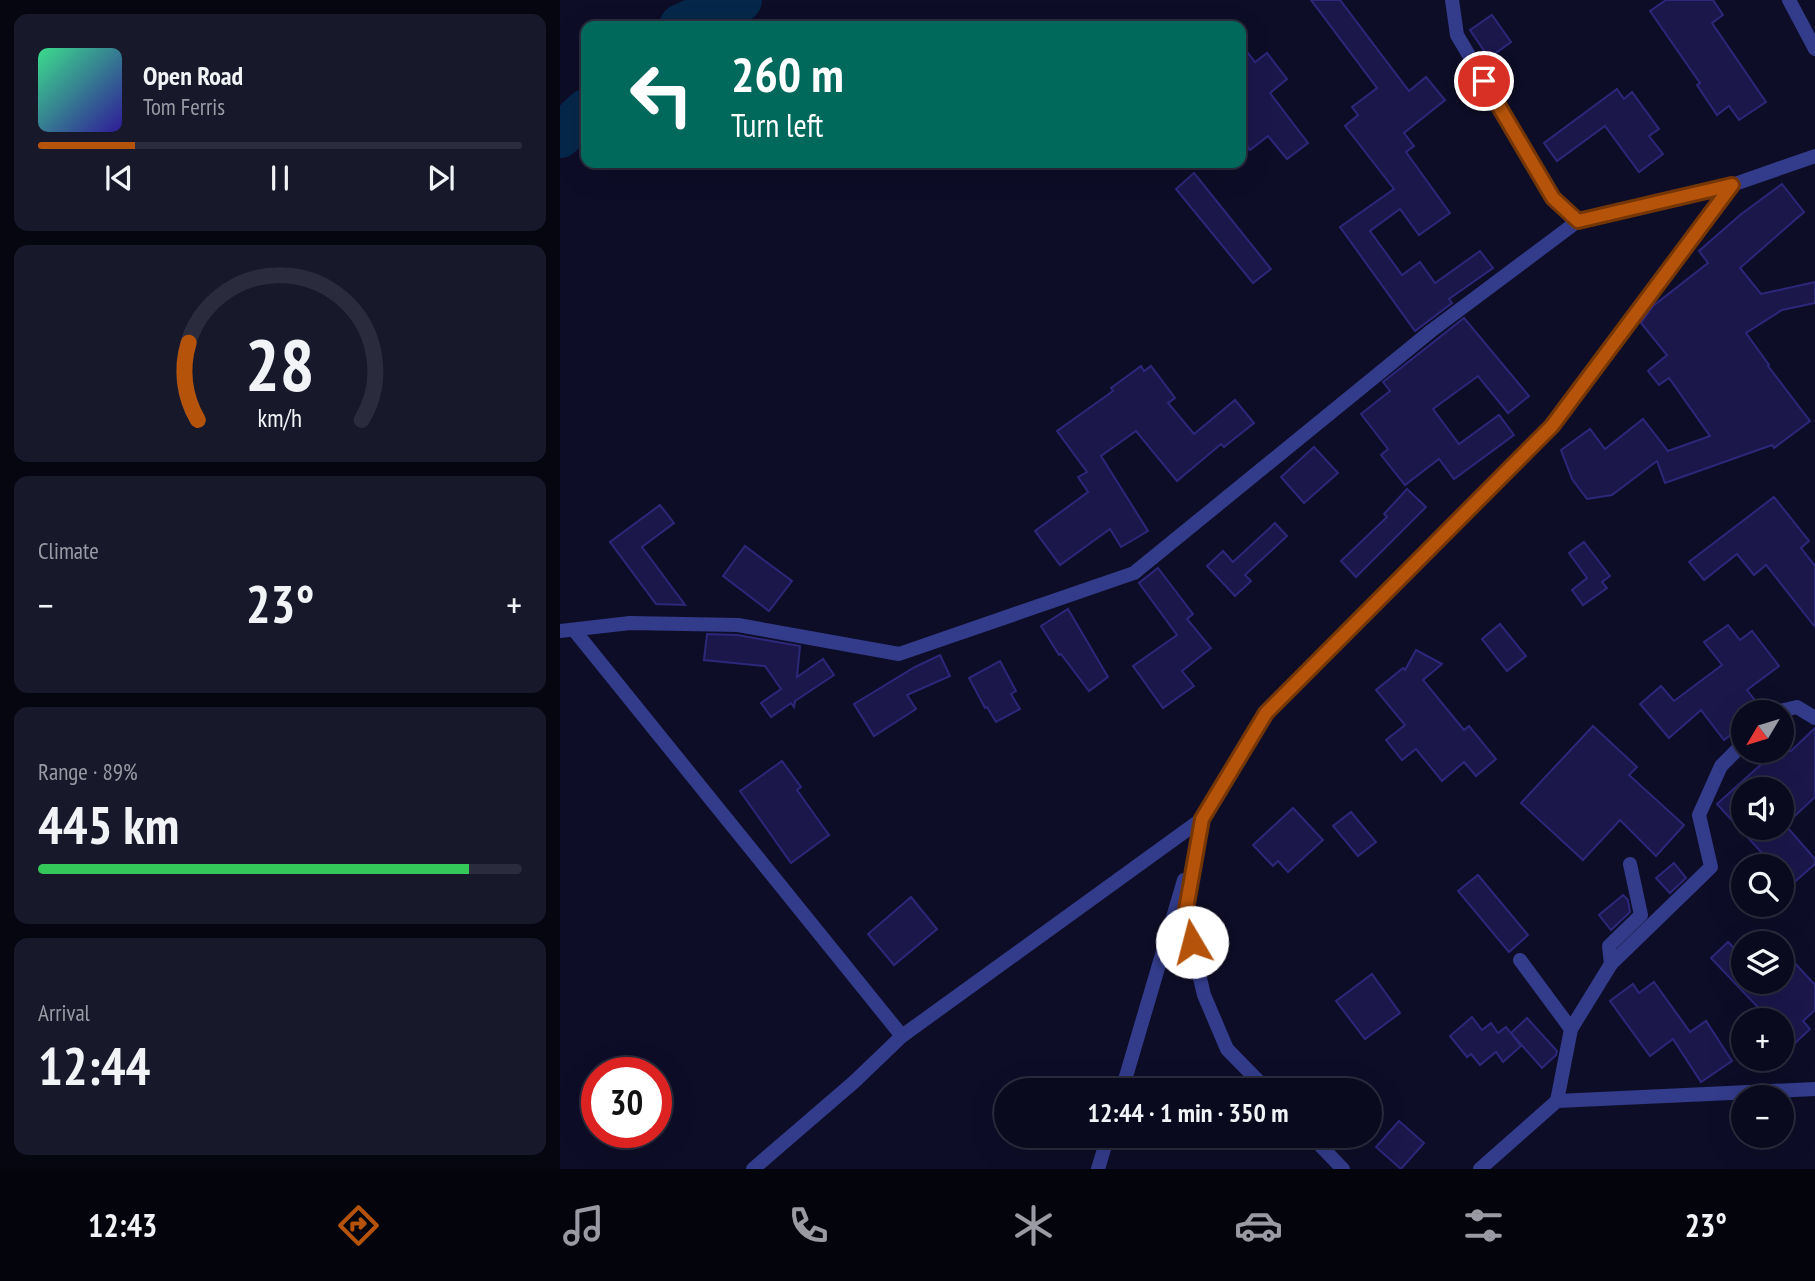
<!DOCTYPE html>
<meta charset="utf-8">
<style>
:root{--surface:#0a0a1e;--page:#18182b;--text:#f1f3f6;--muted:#999aa4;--line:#2a2b3c;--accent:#b45309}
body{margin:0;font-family:"PT Sans Narrow",sans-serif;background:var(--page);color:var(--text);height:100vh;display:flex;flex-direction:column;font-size:26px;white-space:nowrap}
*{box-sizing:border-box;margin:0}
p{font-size:23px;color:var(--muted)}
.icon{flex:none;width:38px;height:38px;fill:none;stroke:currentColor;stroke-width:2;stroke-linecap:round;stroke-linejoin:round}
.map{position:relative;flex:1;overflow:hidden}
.sheet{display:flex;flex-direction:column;gap:14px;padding:14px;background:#060610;width:560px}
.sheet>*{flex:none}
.hud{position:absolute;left:21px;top:21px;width:665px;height:147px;border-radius:14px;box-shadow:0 7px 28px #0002,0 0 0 2px var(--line);background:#00695c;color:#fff;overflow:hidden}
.needle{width:46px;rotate:232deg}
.fabs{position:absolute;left:1171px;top:700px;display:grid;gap:14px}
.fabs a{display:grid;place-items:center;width:63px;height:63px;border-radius:50%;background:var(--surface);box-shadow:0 7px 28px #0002,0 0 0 2px var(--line);font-size:35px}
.speed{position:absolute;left:21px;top:1057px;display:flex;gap:14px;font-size:35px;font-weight:700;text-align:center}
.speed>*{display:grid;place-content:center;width:91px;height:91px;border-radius:50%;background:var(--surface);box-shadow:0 7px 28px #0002,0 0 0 2px var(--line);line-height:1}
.speed .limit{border:10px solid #d22;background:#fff;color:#111}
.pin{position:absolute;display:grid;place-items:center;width:60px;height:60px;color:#fff;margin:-30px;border:4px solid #fff;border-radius:50%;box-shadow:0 2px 7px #0007}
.me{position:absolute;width:77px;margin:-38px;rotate:352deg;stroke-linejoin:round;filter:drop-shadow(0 0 5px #0008)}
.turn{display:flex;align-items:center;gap:24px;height:147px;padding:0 35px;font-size:32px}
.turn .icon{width:91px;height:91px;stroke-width:2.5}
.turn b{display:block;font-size:49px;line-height:60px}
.big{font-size:52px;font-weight:700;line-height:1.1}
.sheet .tile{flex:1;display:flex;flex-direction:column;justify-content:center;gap:10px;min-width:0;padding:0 24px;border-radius:14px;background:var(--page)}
.sheet .dial{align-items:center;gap:0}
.dial svg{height:182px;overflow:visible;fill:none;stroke:var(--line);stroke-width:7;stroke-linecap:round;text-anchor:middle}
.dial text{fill:var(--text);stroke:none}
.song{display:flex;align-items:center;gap:21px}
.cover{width:84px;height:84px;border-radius:10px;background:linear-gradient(135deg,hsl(150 70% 55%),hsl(250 70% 35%))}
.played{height:7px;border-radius:4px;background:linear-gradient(90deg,var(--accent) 20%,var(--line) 20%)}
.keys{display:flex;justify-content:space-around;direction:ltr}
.heat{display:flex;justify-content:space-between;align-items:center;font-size:38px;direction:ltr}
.charge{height:10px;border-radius:5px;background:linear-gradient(90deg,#34c759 89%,var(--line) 0)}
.trip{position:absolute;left:434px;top:1078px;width:388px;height:70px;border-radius:35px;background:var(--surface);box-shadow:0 7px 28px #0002,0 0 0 2px var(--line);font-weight:700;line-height:70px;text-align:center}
.tabs{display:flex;height:112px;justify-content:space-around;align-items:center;background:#04040c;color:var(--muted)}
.tabs .icon{width:49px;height:49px}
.tabs .active{color:var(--accent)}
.tabs b{font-size:32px;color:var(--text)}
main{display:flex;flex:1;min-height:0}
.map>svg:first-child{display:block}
</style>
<main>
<section class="sheet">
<div class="tile">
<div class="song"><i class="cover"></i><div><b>Open Road</b><p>Tom Ferris</p></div></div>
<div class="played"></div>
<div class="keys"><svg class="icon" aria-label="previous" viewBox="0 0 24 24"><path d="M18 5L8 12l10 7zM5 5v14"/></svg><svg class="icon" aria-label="pause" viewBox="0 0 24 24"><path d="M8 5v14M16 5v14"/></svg><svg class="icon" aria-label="next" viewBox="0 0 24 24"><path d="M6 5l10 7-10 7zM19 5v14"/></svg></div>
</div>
<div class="tile dial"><svg viewBox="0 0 100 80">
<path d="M14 69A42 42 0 1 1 86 69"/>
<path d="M14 69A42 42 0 0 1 10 35" stroke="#b45309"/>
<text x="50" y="56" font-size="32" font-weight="700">28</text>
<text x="50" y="72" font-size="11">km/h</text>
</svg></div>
<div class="tile"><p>Climate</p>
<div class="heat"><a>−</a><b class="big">23°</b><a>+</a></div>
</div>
<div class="tile"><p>Range · 89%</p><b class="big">445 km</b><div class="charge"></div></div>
<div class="tile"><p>Arrival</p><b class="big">12:44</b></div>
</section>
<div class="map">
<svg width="1255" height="1169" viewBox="0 0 1255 1169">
<rect width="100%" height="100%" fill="#0e0d28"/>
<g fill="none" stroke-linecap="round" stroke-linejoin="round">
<!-- river -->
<g stroke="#052749" stroke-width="44">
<path d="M121 26 180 0"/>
<path d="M0 136 26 111"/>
</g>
</g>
<!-- building -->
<g fill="#1b174b" stroke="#2c2779" stroke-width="2" fill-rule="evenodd">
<path d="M751 0H780L849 91 866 77 885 100 844 133 854 146 846 152 890 213 859 235 840 209 810 231 842 275 860 262 875 283 920 251 933 268 889 299 892 303 855 331 780 227 834 189 785 126 798 115 792 107 817 88Z"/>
<path d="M1106 0H1153L1163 15 1152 23 1206 102 1179 120 1169 106 1157 115 1137 85 1140 83 1090 11Z"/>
<path d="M932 15 951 42 929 58 910 30Z"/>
<path d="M681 44 695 62 707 53 727 79 710 93 748 143 727 159 708 136 690 150 681 139Z"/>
<path d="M1057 89 1064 99 1072 92 1099 129 1089 136 1103 154 1079 172 1045 126 997 161 984 143Z"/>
<path d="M634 173 711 269 693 283 616 189Z"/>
<path d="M1222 184 1244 212 1180 268 1201 294 1255 282V303L1222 310 1186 333 1209 365 1208 366 1250 421 1214 448 1212 445 1105 483 1097 461 1052 495 1027 499 1012 479 1001 450 1030 429 1045 449 1083 419 1108 451 1150 436 1109 378 1099 385 1088 371 1107 355 1081 323 1093 306 1148 263 1139 251 1180 215Z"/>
<path d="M904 318 969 396 948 413 918 376 873 409 899 444 939 415 954 435 894 479 879 459 845 485 821 455 828 449 801 414 830 391 823 382Z"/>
<path d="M581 366 584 371 591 366 615 398 608 403 634 434 675 400 694 423 664 447 661 444 617 481 576 431 541 456 588 531 561 547 550 529 500 565 475 531 528 492 518 477 527 472 497 431 553 391 551 388Z"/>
<path d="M754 447 778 473 744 503 721 477Z"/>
<path d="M847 489 866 507 796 577 781 561 827 517 824 514Z"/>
<path d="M1214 497 1249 541 1241 548 1255 566V627L1206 565 1194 575 1177 554 1144 580 1129 562Z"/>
<path d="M100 505 114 523 82 547 125 605 96 604 50 542Z"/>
<path d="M715 523 727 536 685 575 691 581 675 596 647 566 663 551 673 562Z"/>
<path d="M1024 542 1050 576 1042 582 1047 588 1023 605 1012 590 1027 578 1009 553Z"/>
<path d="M185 546 232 581 209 611 163 576Z"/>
<path d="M598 568 633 614 627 619 651 648 622 671 634 686 603 708 573 666 617 635 579 583Z"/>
<path d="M508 609 548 677 529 691 501 654 499 655 481 626Z"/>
<path d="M940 624 966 656 947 671 922 639Z"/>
<path d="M1168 625 1180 640 1192 631 1219 666 1187 690 1204 712H1183V725L1164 740 1141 710 1109 738 1080 704 1101 686 1114 701 1162 665 1144 642Z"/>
<path d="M147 634 177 635 240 646 237 677 263 659 274 675 235 701 234 707 231 703 211 717 201 703 221 689 205 666 144 660Z"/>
<path d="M856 650 882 664 863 680 904 730 909 726 936 759 916 776 904 762 882 781 856 749 842 760 826 740 845 725 816 690 843 668 845 670Z"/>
<path d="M380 655 390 676 347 695 356 709 314 736 294 704 355 667Z"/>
<path d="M440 661 456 691 451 694 460 709 436 722 427 707 425 708 409 678Z"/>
<path d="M1033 726 1077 767 1069 775 1124 825 1096 856 1060 820 1023 860 961 803Z"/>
<path d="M1255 728V797L1222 828H1228L1255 859V864L1222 893V866H1189L1203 854 1157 804 1216 751H1231ZM1183 789H1222V828H1183Z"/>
<path d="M222 761 241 787 237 790 269 835 231 863 180 791Z"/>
<path d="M733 808 763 840 728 872 718 861 713 866 693 845Z"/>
<path d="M791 812 816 842 798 856 773 826Z"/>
<path d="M1114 863 1126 878 1110 893 1096 878Z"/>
<path d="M918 875 968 935 949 952 898 891Z"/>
<path d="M1063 895 1068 900 1070 912 1051 930 1039 915Z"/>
<path d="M351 897 377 929 334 965 308 934Z"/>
<path d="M1168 942 1183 957V982H1222V949L1255 985V1010L1243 1021 1250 1029 1233 1045 1226 1037 1222 1041V1020H1210L1151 958Z"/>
<path d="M812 974 840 1013 805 1039 776 1001Z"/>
<path d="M1094 982 1130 1032 1146 1021 1172 1061 1141 1082 1113 1039 1090 1056 1050 1001 1073 984 1079 993Z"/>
<path d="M912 1017 922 1030 931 1023 938 1033 946 1027 961 1046 943 1062 936 1052 920 1065 911 1054 907 1057 890 1036Z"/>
<path d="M967 1018 997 1051 996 1055 982 1068 951 1033Z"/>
<path d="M839 1121 864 1143 841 1169 816 1147Z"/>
</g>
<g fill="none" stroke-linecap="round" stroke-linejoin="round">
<!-- street -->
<g stroke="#333c8b" stroke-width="14">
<path d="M892 0 897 35 993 198 1018 221"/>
<path d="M1229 0 1255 49"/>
<path d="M14 630 342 1036"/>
<path d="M0 631 70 623 178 625 339 654 574 573 871 331 1018 221 1172 185"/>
<path d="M1215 712 1237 707 1255 718"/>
<path d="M960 960 1011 1029 997 1101"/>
<path d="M1051 964 1151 867 1139 815 1161 766 1183 744"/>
<path d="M1011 1029 1051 964 1049 946 1081 915 1070 864"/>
<path d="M562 1090 624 880"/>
<path d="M707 1090 667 1049 644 995 625 915 642 819 706 713 992 426 1172 185 1255 156"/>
<path d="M751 1136 783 1169"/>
<path d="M193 1169 294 1082 342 1036 642 819"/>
<path d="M538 1169 548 1136"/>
<path d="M920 1169 997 1101 1255 1089"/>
</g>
</g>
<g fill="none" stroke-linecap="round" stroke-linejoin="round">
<!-- route casing -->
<g stroke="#753606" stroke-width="18">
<path id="route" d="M632 942 625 915 642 819 706 713 992 426 1172 185 1018 221 993 198 924 81"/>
</g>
<!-- route -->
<use href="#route" stroke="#b45309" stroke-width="12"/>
</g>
</svg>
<div class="fabs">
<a><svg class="needle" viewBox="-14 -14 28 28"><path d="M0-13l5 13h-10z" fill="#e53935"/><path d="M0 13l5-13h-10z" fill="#999aa4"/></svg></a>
<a><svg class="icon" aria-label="sound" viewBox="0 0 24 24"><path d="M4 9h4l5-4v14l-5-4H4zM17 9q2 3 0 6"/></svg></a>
<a><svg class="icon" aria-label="search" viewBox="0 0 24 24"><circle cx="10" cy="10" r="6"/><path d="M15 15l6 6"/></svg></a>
<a><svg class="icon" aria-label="layers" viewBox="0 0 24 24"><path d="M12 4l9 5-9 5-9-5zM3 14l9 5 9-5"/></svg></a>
<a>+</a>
<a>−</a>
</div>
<div class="speed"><div class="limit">30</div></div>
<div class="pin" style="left:924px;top:81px;background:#d93025"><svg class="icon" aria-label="arrive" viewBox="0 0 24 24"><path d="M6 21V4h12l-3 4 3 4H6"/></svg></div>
<svg class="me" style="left:632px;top:942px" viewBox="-20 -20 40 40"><circle r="19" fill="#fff"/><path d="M0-13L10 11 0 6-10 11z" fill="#b45309"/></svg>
<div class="trip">12:44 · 1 min · 350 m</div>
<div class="hud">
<div class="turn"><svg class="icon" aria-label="left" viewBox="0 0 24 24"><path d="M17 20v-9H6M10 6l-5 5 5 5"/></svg><div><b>260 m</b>Turn left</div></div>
</div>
</div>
</main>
<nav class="tabs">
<b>12:43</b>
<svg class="icon active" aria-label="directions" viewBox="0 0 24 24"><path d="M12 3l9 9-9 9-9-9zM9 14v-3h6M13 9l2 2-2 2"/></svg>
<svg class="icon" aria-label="music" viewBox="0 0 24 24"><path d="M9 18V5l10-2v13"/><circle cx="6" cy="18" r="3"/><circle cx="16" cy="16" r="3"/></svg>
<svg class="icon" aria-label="phone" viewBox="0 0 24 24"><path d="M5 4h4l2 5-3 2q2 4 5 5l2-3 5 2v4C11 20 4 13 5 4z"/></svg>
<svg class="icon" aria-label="climate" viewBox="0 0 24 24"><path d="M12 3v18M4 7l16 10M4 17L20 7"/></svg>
<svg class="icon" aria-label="car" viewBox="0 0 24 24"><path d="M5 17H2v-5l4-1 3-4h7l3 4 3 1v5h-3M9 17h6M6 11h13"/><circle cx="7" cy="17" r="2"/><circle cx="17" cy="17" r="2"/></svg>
<svg class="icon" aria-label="filters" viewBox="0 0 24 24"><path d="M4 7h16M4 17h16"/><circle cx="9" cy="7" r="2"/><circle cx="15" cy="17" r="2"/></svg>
<b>23°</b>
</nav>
